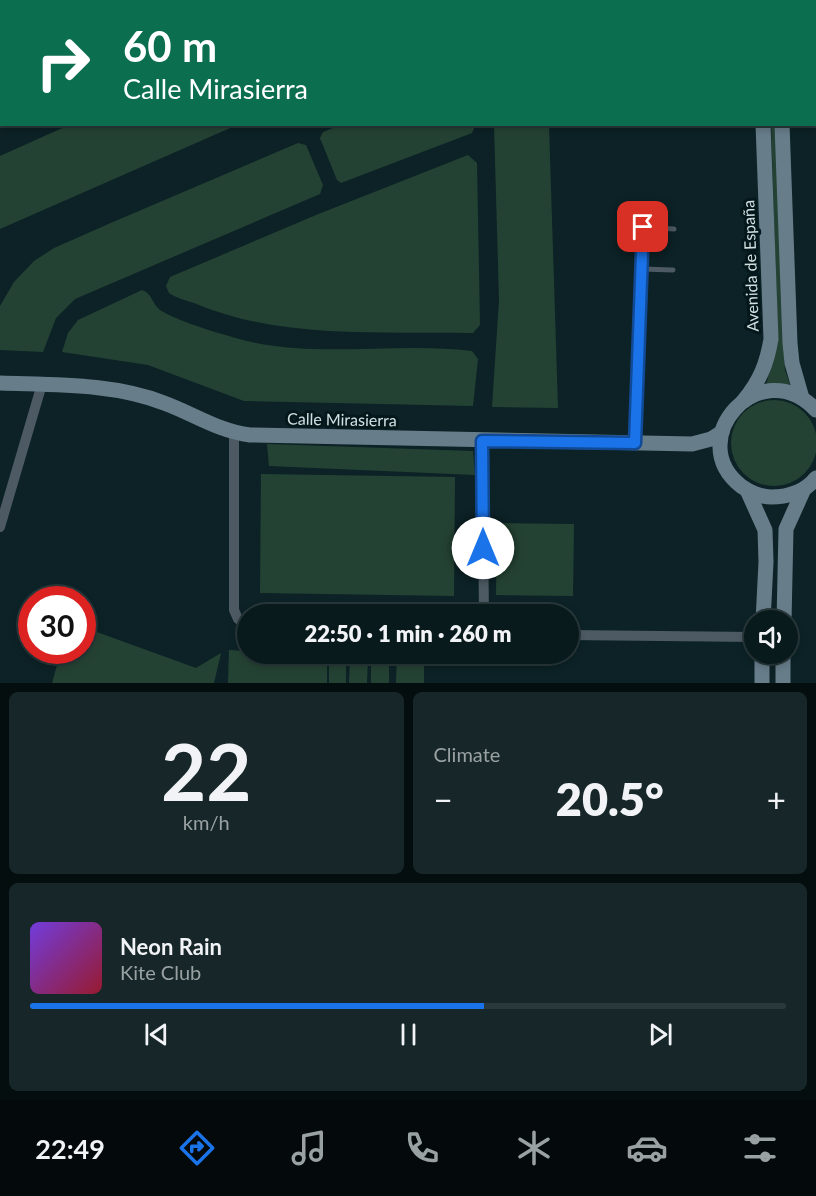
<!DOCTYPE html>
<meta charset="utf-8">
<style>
:root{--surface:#091a1c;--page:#172729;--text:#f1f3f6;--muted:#99a1a3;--line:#29383b;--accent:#1a73e8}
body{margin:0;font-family:Lato,sans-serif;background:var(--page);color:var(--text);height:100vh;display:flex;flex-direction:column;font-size:22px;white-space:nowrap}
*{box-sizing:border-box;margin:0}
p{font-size:20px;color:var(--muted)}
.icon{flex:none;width:33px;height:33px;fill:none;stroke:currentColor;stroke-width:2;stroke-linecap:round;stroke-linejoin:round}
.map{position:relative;height:683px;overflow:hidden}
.sheet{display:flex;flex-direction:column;gap:9px;padding:9px;background:#050e0f;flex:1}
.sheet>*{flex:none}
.hud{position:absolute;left:0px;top:0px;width:816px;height:126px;box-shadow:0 3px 9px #0003,0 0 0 2px var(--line);background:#0b6e4f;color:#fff;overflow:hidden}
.tools{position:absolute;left:744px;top:610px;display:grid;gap:12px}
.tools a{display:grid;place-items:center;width:54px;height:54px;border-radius:50%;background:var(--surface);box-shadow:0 3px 9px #0003,0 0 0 2px var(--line);font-size:30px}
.speed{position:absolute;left:18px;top:586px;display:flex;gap:12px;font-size:30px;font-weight:700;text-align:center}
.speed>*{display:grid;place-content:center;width:78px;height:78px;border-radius:50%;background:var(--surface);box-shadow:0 3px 9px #0003,0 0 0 2px var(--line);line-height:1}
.speed .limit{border:9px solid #d22;background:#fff;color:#111}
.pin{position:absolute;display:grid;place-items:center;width:51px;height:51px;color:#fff;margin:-26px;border-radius:12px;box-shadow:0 3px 9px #0006}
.me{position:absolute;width:66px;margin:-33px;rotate:0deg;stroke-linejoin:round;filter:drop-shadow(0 0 4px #0008)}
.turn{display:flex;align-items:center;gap:21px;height:126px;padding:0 24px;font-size:27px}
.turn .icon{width:78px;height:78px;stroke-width:2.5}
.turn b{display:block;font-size:42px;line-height:51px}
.big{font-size:45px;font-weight:800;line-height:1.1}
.sheet .card{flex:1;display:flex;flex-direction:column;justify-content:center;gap:9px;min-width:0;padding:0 21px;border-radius:9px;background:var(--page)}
.sheet .dial{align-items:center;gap:0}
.dial b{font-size:78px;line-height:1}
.song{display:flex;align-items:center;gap:18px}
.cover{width:72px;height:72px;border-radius:9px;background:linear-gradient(135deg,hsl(260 70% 55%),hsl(350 70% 35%))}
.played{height:6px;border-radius:3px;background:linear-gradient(90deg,var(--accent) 60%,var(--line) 60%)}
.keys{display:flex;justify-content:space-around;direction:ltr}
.heat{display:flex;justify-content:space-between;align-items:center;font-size:33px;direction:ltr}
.sheet .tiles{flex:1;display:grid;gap:9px;grid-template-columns:1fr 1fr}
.card:last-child{grid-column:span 2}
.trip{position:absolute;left:237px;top:604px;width:342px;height:60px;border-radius:30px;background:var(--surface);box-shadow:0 3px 9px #0003,0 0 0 2px var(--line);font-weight:800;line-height:60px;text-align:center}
.dock{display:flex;height:96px;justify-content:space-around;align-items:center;background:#040a0b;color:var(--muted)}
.dock .icon{width:42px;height:42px}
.dock .on{color:var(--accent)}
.dock b{font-size:27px;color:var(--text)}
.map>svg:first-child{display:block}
</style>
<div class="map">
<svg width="816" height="683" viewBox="0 0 816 683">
<rect width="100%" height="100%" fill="#0c2226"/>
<!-- green -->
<g fill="#244233">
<path d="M343 124H476L472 133 341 183 337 180 320 138 323 132Z"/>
<path d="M777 124 783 342 785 370 791 387 766 385 778 342 771 125Z"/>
<path d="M69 125V124L237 125 0 229V156Z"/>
<path d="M494 125H549L558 408 492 407 499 300Z"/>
<path d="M298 143 306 145 323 185 320 194 75 299 56 318 43 352 0 350V306L14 282 34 261 54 248 113 222Z"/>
<path d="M468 155 477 163 480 325 473 333C380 331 281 340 194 303 185 300 176 298 169 293L166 286 170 277 316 215Z"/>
<path d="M142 290C152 293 152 304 160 310 178 322 233 338 256 343 326 357 401 342 472 351L478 359 473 406 244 401 148 365 62 352 68 333 78 320Z"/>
<circle cx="774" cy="443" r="43"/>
<path d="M267 444 473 451 475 475 269 466Z"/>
<path d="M261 474 455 477 454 596 260 593Z"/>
<path d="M497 523 574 524 573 596 496 595Z"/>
<path d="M83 627 196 668 221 653 214 683H52L61 651H82Z"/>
<path d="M229 650 247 651 248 654H327V683H228Z"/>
<path d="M397 655H424V683H396Z"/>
<rect x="329" y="657" width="17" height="26"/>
<path d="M350 657H368L367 683H349Z"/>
<rect x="371" y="657" width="18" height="26"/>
</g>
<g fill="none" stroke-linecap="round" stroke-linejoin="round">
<!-- lane -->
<g stroke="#4d5a63" stroke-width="5">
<path d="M642 269 673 270"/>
<path d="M635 441 643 227 674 229"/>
</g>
<!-- street -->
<g stroke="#4d5a63" stroke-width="10">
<path d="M234 433V610L238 619 248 626"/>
<path d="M482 441 484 615"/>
<path d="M0 527 42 384"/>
<path d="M568 635 754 637"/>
</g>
<!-- secondary -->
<g stroke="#677d8a" stroke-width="15">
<path d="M757 0V2"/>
<path d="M777 0V2"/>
<path d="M782 124 790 343 792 363 802 398"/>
<path d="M0 383C54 385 113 383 164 403 194 414 218 431 250 435L692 444 711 439 722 432"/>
<path d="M744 400C760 381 767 363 771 339L763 124"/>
<path d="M816 410C760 351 682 440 741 486 749 492 761 497 771 497 788 497 805 492 816 478"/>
<path d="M747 490 765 530 766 562 763 621"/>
<path d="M784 621 786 529 804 489"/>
<path d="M762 683V654"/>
<path d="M783 683V654"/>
</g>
</g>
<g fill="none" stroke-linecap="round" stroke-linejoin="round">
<!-- route casing -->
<g stroke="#114b97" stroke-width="15">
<path id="route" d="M483 548 482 441 635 443 643 227"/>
</g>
<!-- route -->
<use href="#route" stroke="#1a73e8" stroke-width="10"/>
</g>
<g text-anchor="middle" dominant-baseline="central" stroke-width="6" stroke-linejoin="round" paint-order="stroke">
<!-- street labels -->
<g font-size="16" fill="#d3e0e2" stroke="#04181c">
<text transform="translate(750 266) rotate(-92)">Avenida de España</text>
<text transform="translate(342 419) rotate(1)">Calle Mirasierra</text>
</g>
</g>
</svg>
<div class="tools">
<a><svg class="icon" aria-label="sound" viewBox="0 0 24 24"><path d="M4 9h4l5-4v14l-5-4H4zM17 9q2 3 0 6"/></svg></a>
</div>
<div class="speed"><div class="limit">30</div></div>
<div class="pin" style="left:643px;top:227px;background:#d93025"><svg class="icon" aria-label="arrive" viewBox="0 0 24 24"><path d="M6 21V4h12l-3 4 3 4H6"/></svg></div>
<svg class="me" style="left:483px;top:548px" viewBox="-20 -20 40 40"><circle r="19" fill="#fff"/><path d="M0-13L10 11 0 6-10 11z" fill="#1a73e8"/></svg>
<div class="trip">22:50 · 1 min · 260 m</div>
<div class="hud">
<div class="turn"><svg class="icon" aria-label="right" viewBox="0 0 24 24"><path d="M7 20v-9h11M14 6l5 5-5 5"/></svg><div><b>60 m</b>Calle Mirasierra</div></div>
</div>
</div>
<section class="sheet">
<div class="tiles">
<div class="card dial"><b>22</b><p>km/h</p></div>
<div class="card"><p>Climate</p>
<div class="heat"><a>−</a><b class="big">20.5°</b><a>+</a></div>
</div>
<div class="card">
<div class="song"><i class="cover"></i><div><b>Neon Rain</b><p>Kite Club</p></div></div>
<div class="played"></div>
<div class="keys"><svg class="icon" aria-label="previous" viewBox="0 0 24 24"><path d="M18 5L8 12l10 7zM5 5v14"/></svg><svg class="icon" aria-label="pause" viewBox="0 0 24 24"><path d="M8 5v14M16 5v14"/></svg><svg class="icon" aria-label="next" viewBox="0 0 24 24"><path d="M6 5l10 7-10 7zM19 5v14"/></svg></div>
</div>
</div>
</section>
<nav class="dock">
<b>22:49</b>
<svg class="icon on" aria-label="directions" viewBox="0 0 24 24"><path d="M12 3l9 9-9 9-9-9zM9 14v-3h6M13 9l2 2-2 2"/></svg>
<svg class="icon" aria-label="music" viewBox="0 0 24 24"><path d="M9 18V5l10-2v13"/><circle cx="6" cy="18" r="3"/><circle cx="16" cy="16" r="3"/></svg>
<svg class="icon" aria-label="phone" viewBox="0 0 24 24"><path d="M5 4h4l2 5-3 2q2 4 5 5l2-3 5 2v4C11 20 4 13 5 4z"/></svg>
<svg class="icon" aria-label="climate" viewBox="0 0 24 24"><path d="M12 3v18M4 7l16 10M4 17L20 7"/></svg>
<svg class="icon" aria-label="car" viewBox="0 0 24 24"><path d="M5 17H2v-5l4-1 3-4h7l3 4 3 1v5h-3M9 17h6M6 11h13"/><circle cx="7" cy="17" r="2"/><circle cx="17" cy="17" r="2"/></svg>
<svg class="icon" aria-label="filters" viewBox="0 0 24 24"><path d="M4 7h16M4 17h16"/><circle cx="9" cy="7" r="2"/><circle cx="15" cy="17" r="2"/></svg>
</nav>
